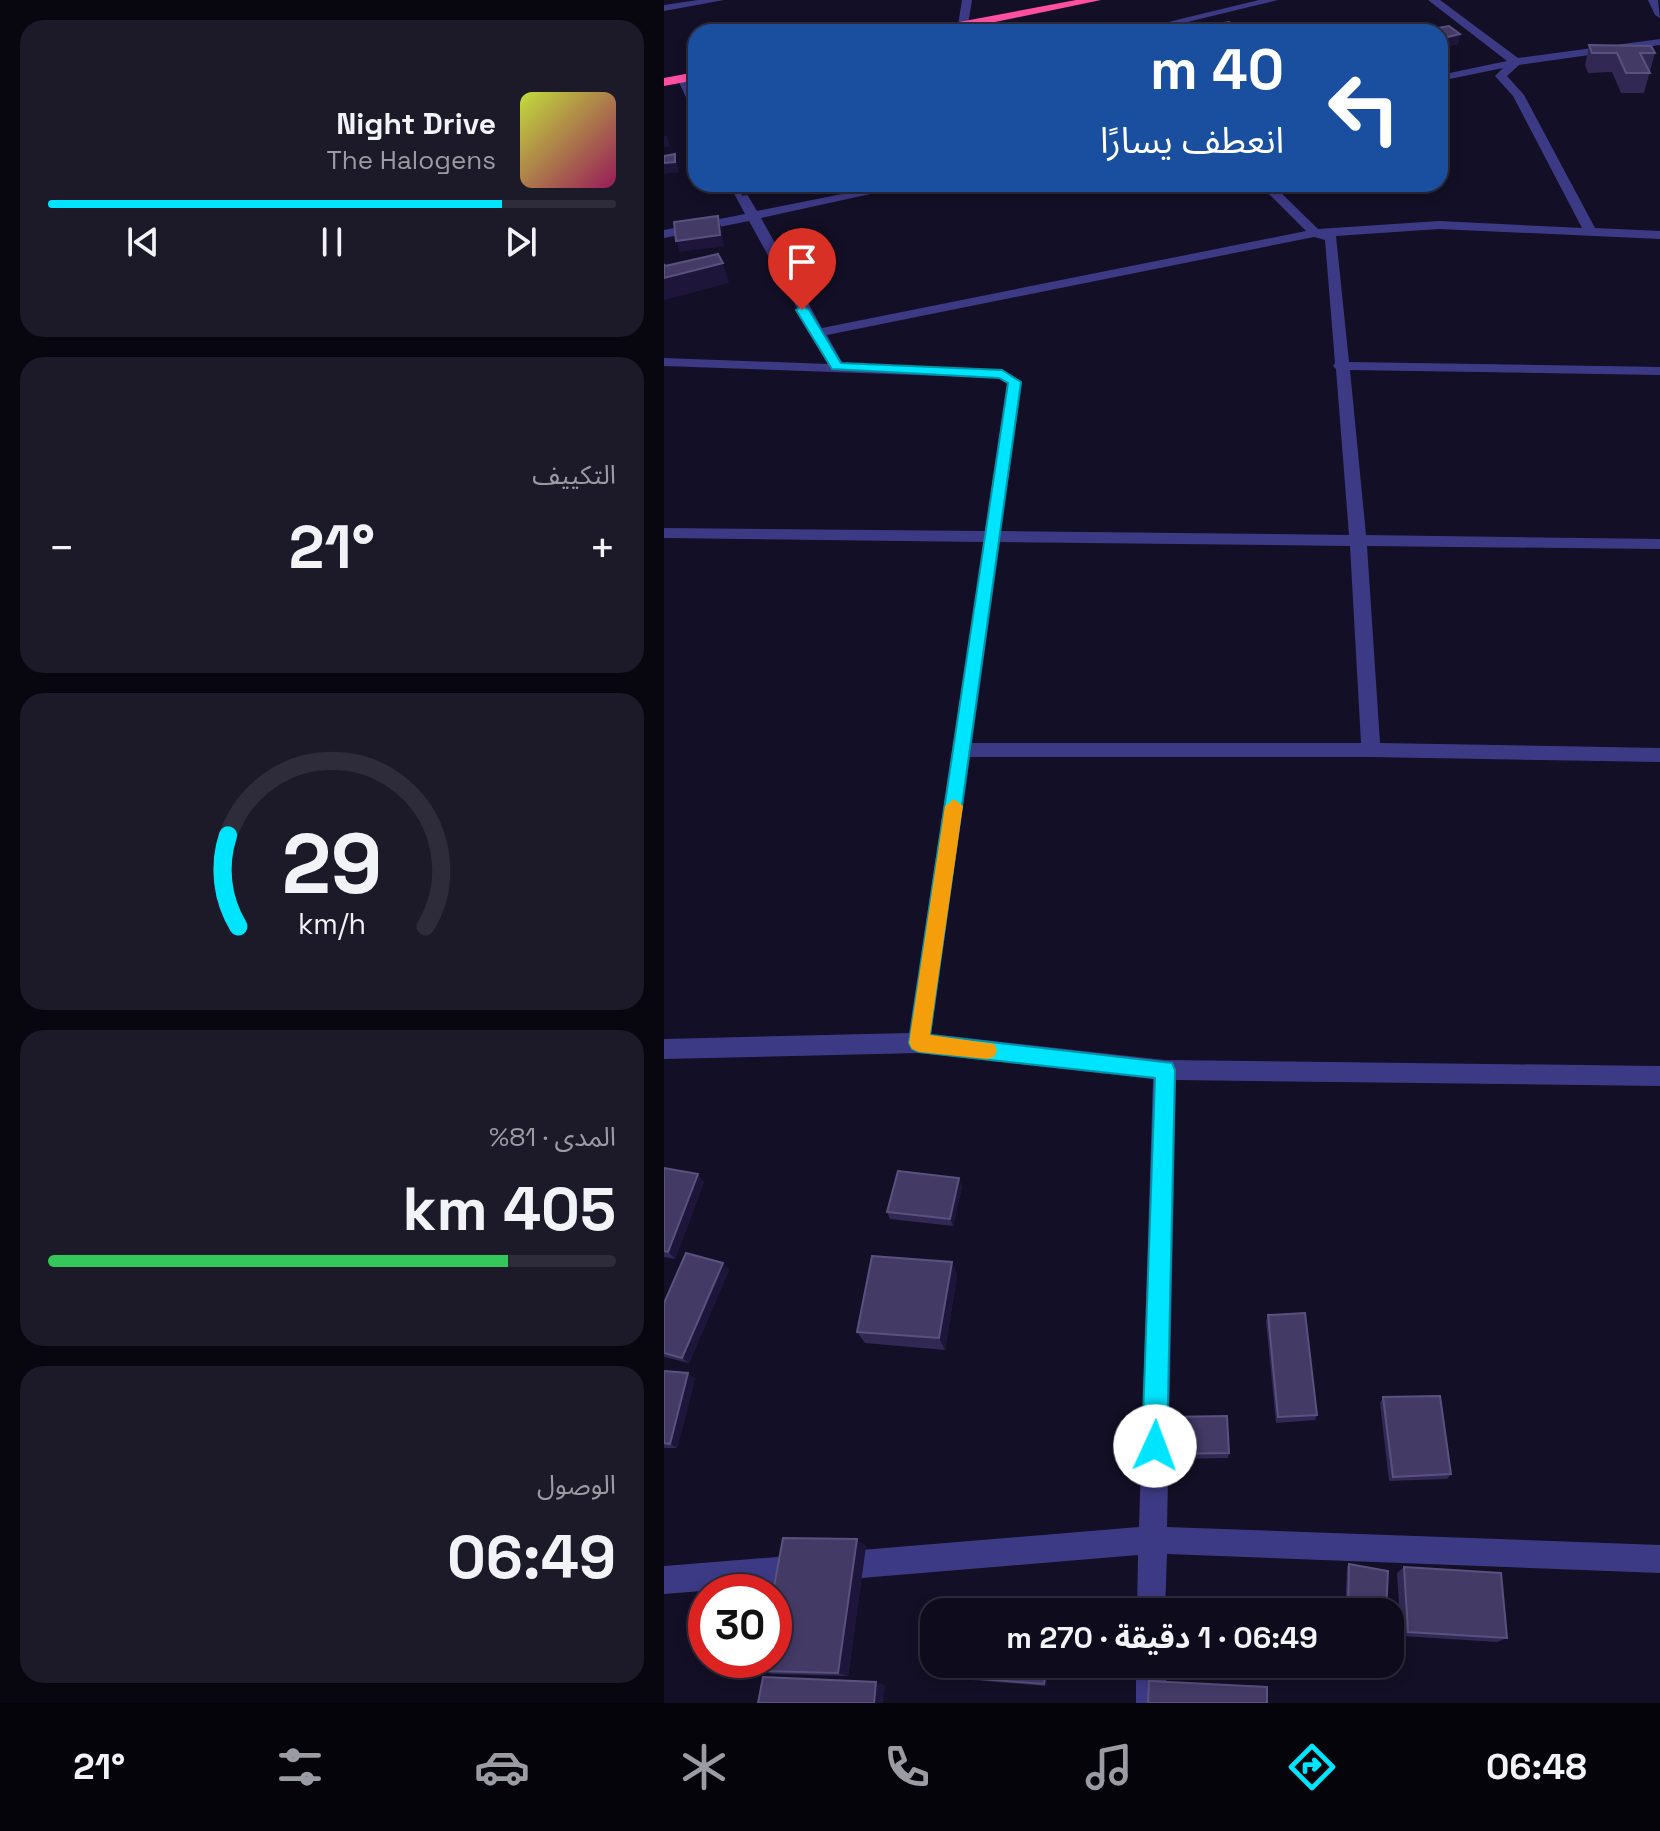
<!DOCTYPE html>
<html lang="ar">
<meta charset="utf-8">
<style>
:root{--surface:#0e0b1c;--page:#1c1929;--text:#f1f3f6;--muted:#9b9ba3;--line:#2e2b3b;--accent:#00e5ff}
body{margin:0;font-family:"Space Grotesk","Noto Sans Arabic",sans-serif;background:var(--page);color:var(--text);direction:rtl;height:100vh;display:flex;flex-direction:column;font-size:30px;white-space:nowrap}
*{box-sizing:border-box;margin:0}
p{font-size:26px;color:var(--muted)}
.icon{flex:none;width:44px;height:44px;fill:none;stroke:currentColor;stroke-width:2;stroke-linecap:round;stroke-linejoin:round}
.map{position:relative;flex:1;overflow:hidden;direction:ltr}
.details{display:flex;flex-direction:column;gap:20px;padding:20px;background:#08060f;width:664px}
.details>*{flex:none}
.top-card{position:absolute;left:24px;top:24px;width:760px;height:168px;border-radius:24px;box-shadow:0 4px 12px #0003,0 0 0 2px var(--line);direction:rtl;background:#1a4fa0;color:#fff;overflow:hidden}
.speed{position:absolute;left:24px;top:1574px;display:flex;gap:16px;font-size:40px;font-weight:700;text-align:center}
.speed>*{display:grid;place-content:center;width:104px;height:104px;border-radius:50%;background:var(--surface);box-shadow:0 4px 12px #0003,0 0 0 2px var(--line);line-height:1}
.speed .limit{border:12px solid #d22;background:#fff;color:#111}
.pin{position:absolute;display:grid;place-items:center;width:68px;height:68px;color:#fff;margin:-82px -34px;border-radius:50% 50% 50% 0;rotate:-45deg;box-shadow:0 0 8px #0007}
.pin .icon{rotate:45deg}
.me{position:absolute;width:88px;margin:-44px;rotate:2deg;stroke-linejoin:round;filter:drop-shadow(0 0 6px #0008)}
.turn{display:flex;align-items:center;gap:28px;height:168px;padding:0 32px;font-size:36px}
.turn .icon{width:104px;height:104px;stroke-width:2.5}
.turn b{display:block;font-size:56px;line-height:68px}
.big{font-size:60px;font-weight:700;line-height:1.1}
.details .tile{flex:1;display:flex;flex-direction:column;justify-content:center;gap:12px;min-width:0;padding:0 28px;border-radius:24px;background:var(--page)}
.details .dial{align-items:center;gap:0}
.dial svg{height:208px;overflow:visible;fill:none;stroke:var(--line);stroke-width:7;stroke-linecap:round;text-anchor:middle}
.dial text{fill:var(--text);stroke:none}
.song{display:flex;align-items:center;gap:24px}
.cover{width:96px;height:96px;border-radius:12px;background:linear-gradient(135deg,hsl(70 70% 55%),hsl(330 70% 35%))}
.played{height:8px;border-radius:4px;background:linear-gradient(90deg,var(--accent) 80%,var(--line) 80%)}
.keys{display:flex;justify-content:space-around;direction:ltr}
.heat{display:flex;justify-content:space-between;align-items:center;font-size:44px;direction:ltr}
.charge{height:12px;border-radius:6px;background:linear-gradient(90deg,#34c759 81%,var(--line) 0)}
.trip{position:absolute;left:256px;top:1598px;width:484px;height:80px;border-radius:24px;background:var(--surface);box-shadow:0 4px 12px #0003,0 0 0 2px var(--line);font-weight:700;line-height:80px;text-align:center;direction:rtl}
.dock{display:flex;height:128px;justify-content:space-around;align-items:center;background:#06040b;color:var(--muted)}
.dock .icon{width:56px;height:56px}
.dock .selected{color:var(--accent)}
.dock b{font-size:36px;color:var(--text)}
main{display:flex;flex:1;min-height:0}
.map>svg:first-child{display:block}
</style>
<main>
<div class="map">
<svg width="996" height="1703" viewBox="0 0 996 1703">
<rect width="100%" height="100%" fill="#130f26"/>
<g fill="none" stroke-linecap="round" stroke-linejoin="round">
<!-- minor -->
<g fill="#3d3a85" fill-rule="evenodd">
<path d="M34 0H60L0 11V5Z"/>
<path d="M298 0H308L304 25 299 28 294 25Z"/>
<path d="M595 0H614L482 32H463Z"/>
<path d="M764 0H776L854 58 996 39V45L855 65 843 76 860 95 931 228 996 231V239L775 229 672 236 685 362 996 367V375L686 370 702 535 996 539V549L703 546 716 743 996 748V762L707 757H306L267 1034 501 1060 996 1066V1086L512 1080 503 1527 996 1545V1573L503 1554 501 1612H473L474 1555 173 1580 163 1576 159 1566 163 1556 173 1552 475 1527 489 1079 255 1053 0 1059V1039L245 1033 320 542 0 538V528L321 531 343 384 335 378 0 366V358L164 364 85 221 0 238V230L81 214 65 184H77L93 211 228 184H252L97 218 158 328 642 231 595 184H608L654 229 775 221 918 228 849 96 831 76 839 68 776 81V75L843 61ZM650 237 661 240 671 363 669 366 672 369 685 535 337 531 358 382 338 370 179 364 163 335ZM336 542 686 546 697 743H308Z"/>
<path d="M984 0H994L996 18 991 15Z"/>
<path d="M19 75C31 81 32 97 32 109L26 106 13 78Z"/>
<path d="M137 1555 147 1559 151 1569 147 1579 137 1583 0 1594V1566Z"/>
<rect x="472" y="1664" width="30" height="39"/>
</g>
<!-- highway -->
<g fill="#ff4fa3" fill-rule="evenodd">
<path d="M412 0H437L283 32H257L263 28Z"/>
<path d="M32 72V80L0 86V78Z"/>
</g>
</g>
<!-- wall -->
<g fill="#312854">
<path d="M785 26 796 34 794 44 778 48 776 46V32H768V29Z"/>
<path d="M925 45 991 53 980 93H957L948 72 924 73 921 65Z"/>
<path d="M0 1168 40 1182 11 1259 0 1257Z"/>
<path d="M298 1186 289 1226 226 1219 223 1212Z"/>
<path d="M288 1262 293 1275 281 1350 201 1343 193 1332Z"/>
<path d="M65 1270 25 1363 0 1357V1303Z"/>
<path d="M604 1315 653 1415 651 1420 612 1423 602 1321Z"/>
<path d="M0 1371 31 1378 13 1448H0Z"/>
<path d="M719 1397 787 1474 783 1479 725 1481 716 1403Z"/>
<path d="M500 1417 565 1453 564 1458 501 1459Z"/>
<path d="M202 1546 184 1676 108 1674 96 1671Z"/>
<path d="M685 1564 722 1612H681L683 1567Z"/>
<path d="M740 1567 843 1638 833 1642 737 1636 733 1573Z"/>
<path d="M385 1664 382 1686 308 1680 305 1678Z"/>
</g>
<!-- shaded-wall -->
<g fill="#1d163a">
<path d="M796 34 794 44 778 48 780 38Z"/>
<path d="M0 136H3L6 146 0 147Z"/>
<path d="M11 154 15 172 0 174V163Z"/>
<path d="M82 184H126L127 186 78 196 75 185Z"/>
<path d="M54 216 57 227 60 246 16 252 12 241Z"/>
<path d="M59 263 65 283 0 300V278Z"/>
<path d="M34 1174 40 1182 11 1259 4 1252Z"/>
<path d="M295 1178 298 1186 289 1226 286 1219Z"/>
<path d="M288 1262 293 1275 281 1350 275 1338Z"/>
<path d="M59 1263 65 1270 25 1363 18 1358Z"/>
<path d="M24 1373 31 1378 13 1448 6 1444Z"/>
<path d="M193 1539 202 1546 184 1676 174 1673Z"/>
<path d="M383 1664H385L382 1686 380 1684Z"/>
<path d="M212 1682 221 1685 219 1703H210Z"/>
</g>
<!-- building -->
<g fill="#433a66" stroke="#5a527e" stroke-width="2">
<path d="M565 22 575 31 569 32H514Z"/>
<path d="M785 26 796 34 780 38 776 35V32H772L768 29Z"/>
<path d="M925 45 987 46 991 53H976L986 73H962L953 53H928Z"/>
<path d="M11 154V162L0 163V156Z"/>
<path d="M54 216 56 235 12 241 10 222Z"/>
<path d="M54 254 59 263 0 278V264L1 266Z"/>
<path d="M0 1168 34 1174 4 1252 0 1251Z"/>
<path d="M234 1171 295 1178 286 1219 223 1212Z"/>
<path d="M22 1253 59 1263 18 1358 0 1353V1303Z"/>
<path d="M208 1256 288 1262 275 1338 193 1332Z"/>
<path d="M641 1313 653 1415 614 1417 604 1315Z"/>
<path d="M0 1371 24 1373 6 1444 0 1443Z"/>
<path d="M776 1396 787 1474 729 1477 719 1397Z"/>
<path d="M563 1416 565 1453 501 1454 500 1417Z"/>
<path d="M119 1538 193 1539 174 1673 96 1671 98 1660H110L109 1592Z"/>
<path d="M685 1564 724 1571 722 1612H684Z"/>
<path d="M740 1567 837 1573 843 1638 744 1632Z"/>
<path d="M306 1664H383L380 1684 305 1678Z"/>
<path d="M99 1677 212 1682 210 1703H94Z"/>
<path d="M485 1681 603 1687V1703H484Z"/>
</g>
<!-- route -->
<path fill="#00e5ff" stroke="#0095a6" stroke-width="2" d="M138 306 145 310 177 363 338 370 357 382 266 1035 508 1063 511 1070 503 1446 499 1455 491 1458 482 1455 478 1446 491 1078 255 1052 248 1049 245 1043 344 383 335 378 168 369 132 310Z"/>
<!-- slow -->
<path fill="#f59e0b" d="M290 799 299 806 266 1035 330 1044 333 1050 330 1057 323 1059 255 1052 248 1049 245 1043 281 806Z"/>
</svg>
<div class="speed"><div class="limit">30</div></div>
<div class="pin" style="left:138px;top:310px;background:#d93025"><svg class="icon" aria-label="arrive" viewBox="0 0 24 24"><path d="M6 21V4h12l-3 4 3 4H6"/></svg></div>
<svg class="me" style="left:491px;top:1446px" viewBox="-20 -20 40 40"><circle r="19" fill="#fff"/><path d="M0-13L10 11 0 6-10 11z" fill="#00e5ff"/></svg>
<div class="trip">06:49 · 1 دقيقة · 270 m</div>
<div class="top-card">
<div class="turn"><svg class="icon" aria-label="left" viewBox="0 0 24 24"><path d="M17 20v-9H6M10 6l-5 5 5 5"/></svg><div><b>40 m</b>انعطف يسارًا</div></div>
</div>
</div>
<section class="details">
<div class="tile">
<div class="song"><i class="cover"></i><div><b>Night Drive</b><p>The Halogens</p></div></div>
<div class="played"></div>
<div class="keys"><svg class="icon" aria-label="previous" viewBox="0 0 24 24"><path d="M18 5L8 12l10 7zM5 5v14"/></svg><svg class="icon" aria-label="pause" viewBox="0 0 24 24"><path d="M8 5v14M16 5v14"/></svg><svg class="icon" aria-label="next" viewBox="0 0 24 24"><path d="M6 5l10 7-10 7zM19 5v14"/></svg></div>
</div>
<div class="tile"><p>التكييف</p>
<div class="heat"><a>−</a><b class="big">21°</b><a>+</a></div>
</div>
<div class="tile dial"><svg viewBox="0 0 100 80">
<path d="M14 69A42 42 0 1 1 86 69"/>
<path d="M14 69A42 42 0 0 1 10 34" stroke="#00e5ff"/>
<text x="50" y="56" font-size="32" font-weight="700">29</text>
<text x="50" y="72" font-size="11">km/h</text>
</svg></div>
<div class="tile"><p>المدى · 81%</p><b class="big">405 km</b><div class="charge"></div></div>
<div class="tile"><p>الوصول</p><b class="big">06:49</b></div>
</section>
</main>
<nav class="dock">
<b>06:48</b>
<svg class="icon selected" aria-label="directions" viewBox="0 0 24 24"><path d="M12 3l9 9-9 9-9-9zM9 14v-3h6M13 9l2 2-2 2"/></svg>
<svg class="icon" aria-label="music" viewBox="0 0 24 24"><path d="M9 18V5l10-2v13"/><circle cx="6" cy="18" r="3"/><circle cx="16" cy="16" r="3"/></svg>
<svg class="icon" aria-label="phone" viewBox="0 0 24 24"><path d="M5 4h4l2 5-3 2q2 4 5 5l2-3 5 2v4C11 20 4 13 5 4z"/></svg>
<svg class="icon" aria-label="climate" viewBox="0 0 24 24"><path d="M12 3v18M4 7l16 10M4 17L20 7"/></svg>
<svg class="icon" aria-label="car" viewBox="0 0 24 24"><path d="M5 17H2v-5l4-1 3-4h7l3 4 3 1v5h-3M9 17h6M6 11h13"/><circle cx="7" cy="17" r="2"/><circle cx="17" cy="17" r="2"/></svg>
<svg class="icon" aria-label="filters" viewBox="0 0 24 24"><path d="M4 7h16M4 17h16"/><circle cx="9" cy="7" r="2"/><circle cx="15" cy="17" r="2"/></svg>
<b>21°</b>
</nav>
